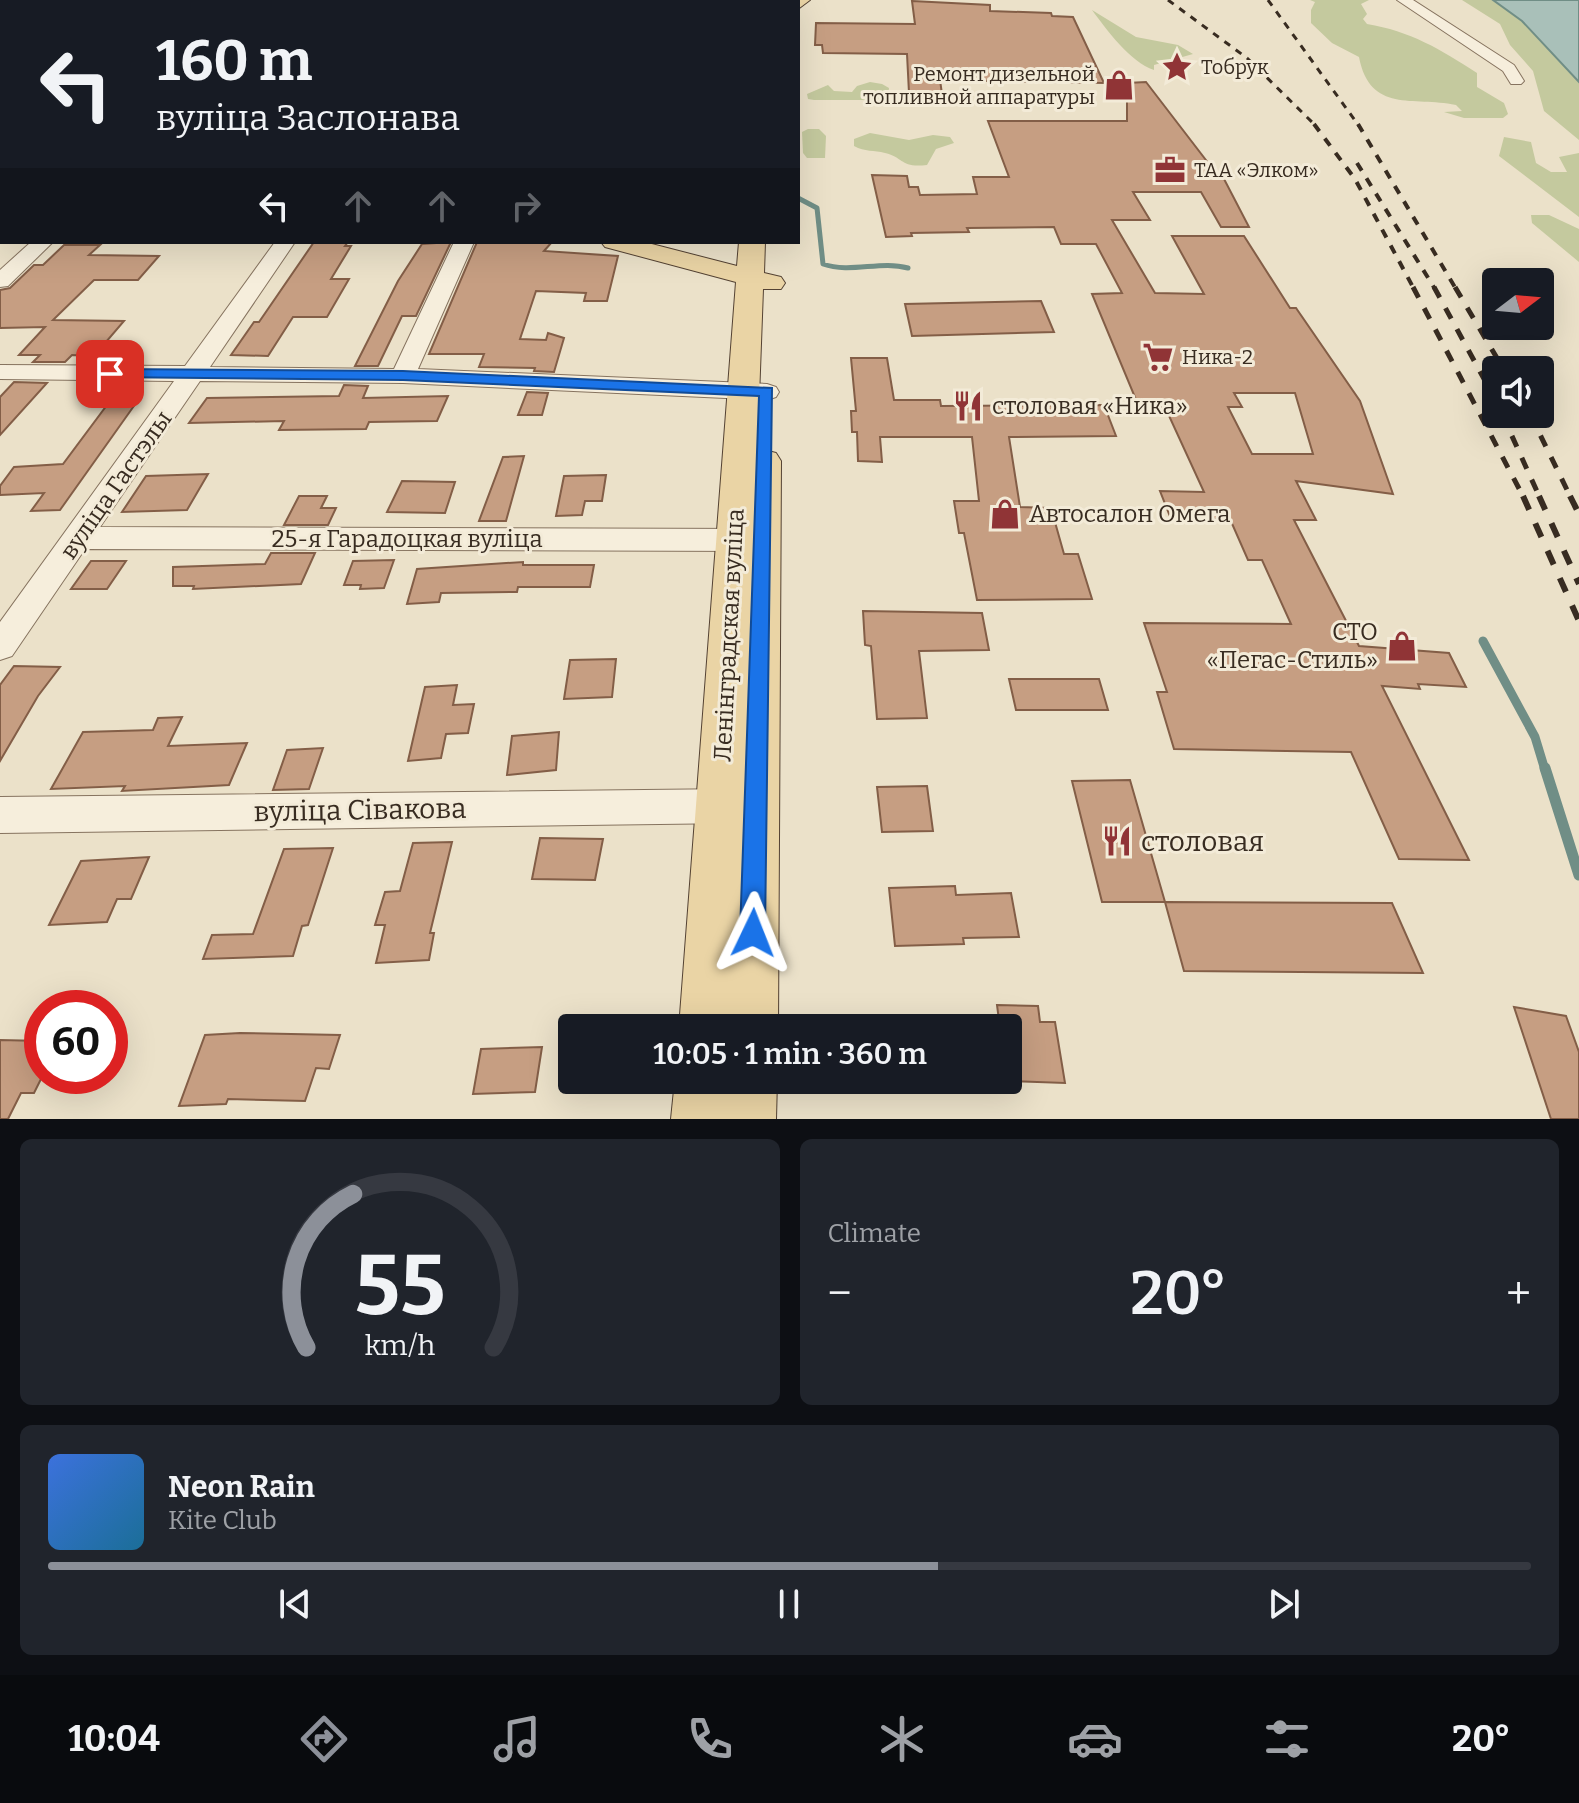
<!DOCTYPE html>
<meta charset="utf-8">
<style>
:root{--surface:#171b24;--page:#20242c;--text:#f1f3f6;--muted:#9ea1a6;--line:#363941;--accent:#8c9099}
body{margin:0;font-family:Bitter,serif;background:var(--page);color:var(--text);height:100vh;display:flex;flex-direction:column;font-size:30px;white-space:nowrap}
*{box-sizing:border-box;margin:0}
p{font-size:26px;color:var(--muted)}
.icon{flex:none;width:44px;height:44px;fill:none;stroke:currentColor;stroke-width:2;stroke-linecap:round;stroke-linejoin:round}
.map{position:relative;height:1119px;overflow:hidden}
.drawer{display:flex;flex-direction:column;gap:20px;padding:20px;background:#0d0f14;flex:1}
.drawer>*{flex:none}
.hud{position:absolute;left:0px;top:0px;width:800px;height:244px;box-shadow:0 8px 32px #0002;background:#171b24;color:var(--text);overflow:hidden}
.needle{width:52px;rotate:74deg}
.buttons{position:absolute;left:1482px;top:268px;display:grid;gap:16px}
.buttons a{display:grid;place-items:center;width:72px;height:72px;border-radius:8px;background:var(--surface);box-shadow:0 8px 32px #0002;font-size:40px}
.speed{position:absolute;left:24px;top:990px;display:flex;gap:16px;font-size:40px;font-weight:700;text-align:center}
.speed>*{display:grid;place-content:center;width:104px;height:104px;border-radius:50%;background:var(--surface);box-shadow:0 8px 32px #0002;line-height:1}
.speed .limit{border:12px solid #d22;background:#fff;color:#111}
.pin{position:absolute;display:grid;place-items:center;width:68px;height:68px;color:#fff;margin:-34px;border-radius:16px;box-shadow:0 4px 12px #0006}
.me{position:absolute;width:88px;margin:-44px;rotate:2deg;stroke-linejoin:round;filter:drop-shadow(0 0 6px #0008)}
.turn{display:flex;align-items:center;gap:28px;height:168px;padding:0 24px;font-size:36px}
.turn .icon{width:104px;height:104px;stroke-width:2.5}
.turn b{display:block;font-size:56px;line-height:68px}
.lanes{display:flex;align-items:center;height:76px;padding:0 24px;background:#0003;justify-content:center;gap:40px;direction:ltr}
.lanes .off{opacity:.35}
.big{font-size:60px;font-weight:600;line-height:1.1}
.drawer .widget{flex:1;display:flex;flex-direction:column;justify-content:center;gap:12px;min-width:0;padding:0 28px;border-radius:12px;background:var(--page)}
.drawer .dial{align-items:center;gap:0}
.dial svg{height:208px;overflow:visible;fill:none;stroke:var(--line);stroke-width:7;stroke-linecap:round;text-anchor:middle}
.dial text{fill:var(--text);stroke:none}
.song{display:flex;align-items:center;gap:24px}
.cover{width:96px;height:96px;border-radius:12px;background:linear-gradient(135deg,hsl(220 70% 55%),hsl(200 70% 35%))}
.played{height:8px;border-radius:4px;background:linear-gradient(90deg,var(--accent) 60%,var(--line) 60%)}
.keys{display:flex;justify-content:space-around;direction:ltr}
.heat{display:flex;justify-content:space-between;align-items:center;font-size:44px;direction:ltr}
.drawer .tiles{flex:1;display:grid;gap:20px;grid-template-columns:1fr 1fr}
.widget:last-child{grid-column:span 2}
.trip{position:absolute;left:558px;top:1014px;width:464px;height:80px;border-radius:8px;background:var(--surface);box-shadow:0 8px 32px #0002;font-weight:600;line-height:80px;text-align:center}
.tab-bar{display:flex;height:128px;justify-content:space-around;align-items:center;background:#090b0e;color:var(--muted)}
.tab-bar .icon{width:56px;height:56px}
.tab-bar .current{color:var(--accent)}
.tab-bar b{font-size:36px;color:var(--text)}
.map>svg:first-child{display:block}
</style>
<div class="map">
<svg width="1579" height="1119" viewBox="0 0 1579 1119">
<rect width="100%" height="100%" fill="#ebe1c9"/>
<!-- green -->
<g fill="#c4c99e">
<path d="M1310 0H1369L1361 4 1367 14 1363 19 1367 24C1410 31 1440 49 1477 73V87L1504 103 1508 114 1503 118H1464L1444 112 1462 111 1456 105C1413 96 1370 114 1359 57L1332 43 1311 23V10L1315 2Z"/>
<path d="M1462 0H1493L1522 21 1579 82V140L1544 111 1533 71 1510 45 1500 24Z"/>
<path d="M1092 10 1136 37 1178 45 1193 54 1154 65V70C1130 62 1107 30 1092 10Z"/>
<path d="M870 82 882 84 889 88 888 97 877 100H814L808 99 807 94 828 85 834 91 852 92 857 86Z"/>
<path d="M808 129H819L826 136 825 158H807L803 153 802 132Z"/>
<path d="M870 133 909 140 933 135 950 137 954 143 936 149 927 165C900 168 905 158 885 153 874 150 865 152 854 146V139Z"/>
<path d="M1504 137 1531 142 1536 163 1551 172H1567L1559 157 1579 153V217L1499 156Z"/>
<path d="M1531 215H1549L1579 229V262L1532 223Z"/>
</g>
<!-- water -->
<path fill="#a9c0b9" stroke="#708e86" stroke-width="2" d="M1493 0H1579V82L1522 21Z"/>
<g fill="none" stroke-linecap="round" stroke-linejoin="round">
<!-- stream-far2 -->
<path stroke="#708e86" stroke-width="5" d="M798 198 817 208 823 264C851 274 880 260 908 268"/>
<!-- stream-far1 -->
<path stroke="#708e86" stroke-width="9" d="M1483 641 1535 737 1545 770"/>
<!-- stream -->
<path stroke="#708e86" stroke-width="11" d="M1545 768 1579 875"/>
</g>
<!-- building -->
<g fill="#c69e82" stroke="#835e47" stroke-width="2" fill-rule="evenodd">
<path d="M912 1 990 5V11L1051 13 1052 16 1073 17 1104 83 940 80 942 94 909 93 907 54 823 53 822 45H815L816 23 915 24Z"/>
<path d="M1146 82 1219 177H1223L1249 227H1221L1201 192H1133L1150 220H1112L1155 293 1204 294 1172 236H1244L1290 308H1296L1360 401 1393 494 1296 481 1316 520H1294L1359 646 1449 653 1466 687 1418 684 1420 689 1382 686 1469 860 1399 859 1351 752 1174 749 1157 692H1167L1144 623 1291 624 1262 560H1248L1230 519H1171L1160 491 1204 492 1165 407H1139L1092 294 1122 293 1096 244H1061L1054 227 967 228 969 232 911 233 912 236 886 237 872 175 907 176 909 187H918L920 195 977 194 973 177H1009L988 121H1127V83ZM1234 393H1295L1313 454H1252L1228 407H1242Z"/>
<path d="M314 242H348L345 246H351L331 279H349L327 317H293L268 356 231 355 254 322H259Z"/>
<path d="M451 242 416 316H402L378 366H355L398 281 422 244Z"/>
<path d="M477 242H552L544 251 618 256 607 301H584L586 293 536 291 520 339 546 340 548 333 564 338 554 372 534 371 535 368 479 367 484 354H429Z"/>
<path d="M64 245H100L89 255 159 256 138 280H94L53 320 124 321 94 356 72 355 65 362H33L40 355H19L45 327 0 328V290L10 288 34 265H43Z"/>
<path d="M1041 301 1054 332 912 336 905 304Z"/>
<path d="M851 358H887L894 400H940L941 406 1104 405 1116 436 1009 437 1020 507 1051 508 1064 554H1078L1092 599 977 600 964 533H959L954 501H979L972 437H880L882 462 858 461 857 432H852L851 411H856Z"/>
<path d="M14 382 47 383 0 435V397Z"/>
<path d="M344 385 368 386 363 398 448 396 437 421 369 422 366 429 279 430 284 421 189 423 207 398 339 396Z"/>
<path d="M527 392 548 393 542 415H518Z"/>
<path d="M141 396 60 510 31 511 44 493 0 495V486L14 467 63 464 113 397Z"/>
<path d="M524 456 506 521H479L503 457Z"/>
<path d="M208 474 187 510 122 512 146 476Z"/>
<path d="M606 475 602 501H585L582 515 556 516 564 476Z"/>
<path d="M402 481 455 482 445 513 387 512Z"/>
<path d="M299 496H327L321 508H336L328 525H284Z"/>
<path d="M271 553H315L301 584 193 589 194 586H173V567L265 564Z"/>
<path d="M394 560 384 588 360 589 361 585H344L353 561Z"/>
<path d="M91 561H126L107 589H71Z"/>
<path d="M523 562V565H594L590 587H518L517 592 441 593 439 602 407 604 417 569Z"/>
<path d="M863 611 982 613 989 650 919 651 927 718 877 719 871 646 865 645Z"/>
<path d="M616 659 612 697 564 699 570 660Z"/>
<path d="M14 666 60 667 38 696 0 761V685Z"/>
<path d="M1009 679H1099L1108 710H1016Z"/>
<path d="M457 685 453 705 474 704 468 733 446 734 441 758 408 761 425 687Z"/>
<path d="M182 717 168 746 247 743 229 785 122 791 125 786 51 789 83 732 153 730 158 718Z"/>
<path d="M559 732 556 770 507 775 512 736Z"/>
<path d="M323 748 309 789 273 790 287 750Z"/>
<path d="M1130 780 1165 902H1102L1072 781Z"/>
<path d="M927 786 933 831 882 832 877 787Z"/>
<path d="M540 838 603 839 595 880 532 879Z"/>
<path d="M452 842 430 933H434L429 960 376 963 385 925H375L385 892 400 891 413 843Z"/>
<path d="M333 848 308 925 302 926 293 956 203 959 212 935 253 934 284 849Z"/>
<path d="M149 857 131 899H117L107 922 49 925 81 861Z"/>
<path d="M955 886 956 895 1011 893 1019 937 963 938 964 944 895 946 889 888Z"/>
<path d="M1165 902 1392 903 1423 973 1184 971Z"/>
<path d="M997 1005 1038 1006 1040 1022H1055L1065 1083 1008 1081V1028H1000Z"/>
<path d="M1514 1007 1566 1016 1579 1052V1119H1551Z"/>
<path d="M240 1033 340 1035 329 1069 316 1068 305 1101 228 1099 226 1104 179 1106 205 1035Z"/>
<path d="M0 1040 42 1041V1077L34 1093H21L8 1119H0Z"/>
<path d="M542 1047 535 1092 473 1094 481 1049Z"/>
</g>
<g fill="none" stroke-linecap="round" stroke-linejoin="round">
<!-- minor casing -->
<g stroke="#86735f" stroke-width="2">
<g id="minor">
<path d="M128 0H142L127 2Z"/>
<path d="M1397 0H1413L1514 65 1524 81 1521 84H1511L1503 71Z"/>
<rect x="0" y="24" width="2" height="8"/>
<path d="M2 76V86L0 87V77Z"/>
<path d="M31 242H53L8 286 0 287V270Z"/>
<path d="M275 242H295L210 367 394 369 454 242H474L418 369 767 384 776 387 779 392 776 397 767 400 403 383 200 381 100 527 756 529 766 532 771 540 766 548 756 551 85 549 12 656 0 660V622L174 381 0 379V365L185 366Z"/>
<path d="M735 789 748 794 754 806 748 818 735 823 0 833V797Z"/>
</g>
</g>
<!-- major casing -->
<g stroke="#544233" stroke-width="2">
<g id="major">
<path d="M793 0H810L798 9V2H791Z"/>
<rect x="0" y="126" width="2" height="12"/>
<path d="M601 242H644L737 266 739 242H765L764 273 781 277 785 283 781 289H763L757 452 764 450 776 453 781 461 778 1028H679L736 282 605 247Z"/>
<path d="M675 1080H777L776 1119H671Z"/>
</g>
</g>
<!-- minor -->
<use href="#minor" fill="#f6eedc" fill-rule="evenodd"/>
<!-- major -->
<use href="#major" fill="#ead4a5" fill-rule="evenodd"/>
<!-- rail-far3 -->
<g stroke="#382c21" stroke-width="3" stroke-dasharray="7 7" stroke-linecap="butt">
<path d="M1168 0 1247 58 1316 126"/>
<path d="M1268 0 1359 126"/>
</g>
<!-- rail-far2 -->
<g stroke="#382c21" stroke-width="4" stroke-dasharray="9 9" stroke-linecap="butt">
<path d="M1314 124 1355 179 1414 289"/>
<path d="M1358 124 1456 289"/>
<path d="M1357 163 1435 289"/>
</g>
<!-- rail-far1 -->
<g stroke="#382c21" stroke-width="5" stroke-dasharray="12 12" stroke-linecap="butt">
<path d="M1413 287 1524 498"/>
<path d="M1434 287 1496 401"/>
<path d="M1455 287 1504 370"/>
<path d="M1502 414 1540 498"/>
<path d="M1530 414 1571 498"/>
</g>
<!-- rail -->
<g stroke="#382c21" stroke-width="6" stroke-dasharray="15 15" stroke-linecap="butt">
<path d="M1523 496 1579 621"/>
<path d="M1539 496 1579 584"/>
<path d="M1570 496 1579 514"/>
</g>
</g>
<!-- route -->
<path fill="#1a73e8" stroke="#114b97" stroke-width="2" d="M110 369 403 371 772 388 765 933 761 942 753 946 744 942 740 933 759 396 403 380 105 377V371Z"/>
<!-- icons -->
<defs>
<g id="sight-bare" transform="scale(2.4)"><path d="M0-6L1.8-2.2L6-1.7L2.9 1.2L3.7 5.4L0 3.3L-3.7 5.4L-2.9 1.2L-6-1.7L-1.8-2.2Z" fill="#903436" stroke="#f3ebd8" stroke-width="2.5" paint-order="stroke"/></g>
<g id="shop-bare" transform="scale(2.4)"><path d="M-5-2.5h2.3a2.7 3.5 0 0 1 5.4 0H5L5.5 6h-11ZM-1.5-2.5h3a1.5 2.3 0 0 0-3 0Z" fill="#903436" stroke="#f3ebd8" stroke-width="2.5" paint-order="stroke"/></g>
<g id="office-bare" transform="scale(2.4)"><path d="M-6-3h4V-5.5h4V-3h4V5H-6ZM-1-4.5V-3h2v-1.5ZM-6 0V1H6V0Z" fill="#903436" stroke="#f3ebd8" stroke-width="2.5" paint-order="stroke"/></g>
<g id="supermarket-bare" transform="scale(2.4)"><path d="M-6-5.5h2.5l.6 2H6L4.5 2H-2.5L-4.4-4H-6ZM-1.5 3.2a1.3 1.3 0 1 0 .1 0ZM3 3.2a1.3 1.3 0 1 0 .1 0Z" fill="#903436" stroke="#f3ebd8" stroke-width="2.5" paint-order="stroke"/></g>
<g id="restaurant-bare" transform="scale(2.4)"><path d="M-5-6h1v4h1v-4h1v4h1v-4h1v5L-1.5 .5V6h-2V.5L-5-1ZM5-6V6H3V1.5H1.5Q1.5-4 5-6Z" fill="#903436" stroke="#f3ebd8" stroke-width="2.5" paint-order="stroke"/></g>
</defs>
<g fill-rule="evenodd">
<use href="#sight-bare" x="1177" y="67"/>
<use href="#shop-bare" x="1119" y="85"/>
<use href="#office-bare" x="1170" y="170"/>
<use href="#supermarket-bare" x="1158" y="357"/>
<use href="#restaurant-bare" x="968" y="406"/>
<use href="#shop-bare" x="1005" y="514"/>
<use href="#shop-bare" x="1402" y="646"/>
<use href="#restaurant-bare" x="1117" y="841"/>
</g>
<g text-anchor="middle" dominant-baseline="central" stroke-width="6" stroke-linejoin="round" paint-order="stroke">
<!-- far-poi labels -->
<g font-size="20" fill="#382c21" stroke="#f3ebd8" text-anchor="start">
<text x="1201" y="67">Тобрук</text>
<text x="1095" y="74" text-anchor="end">Ремонт дизельной<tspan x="1095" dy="23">топливной аппаратуры</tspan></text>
<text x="1194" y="170">ТАА «Элком»</text>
<text x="1182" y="357">Ника-2</text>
</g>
<!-- poi labels -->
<g font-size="24" fill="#382c21" stroke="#f3ebd8" text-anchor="start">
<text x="992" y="406">столовая «Ника»</text>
<text x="1029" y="514">Автосалон Омега</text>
<text x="1378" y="632" text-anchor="end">СТО<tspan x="1378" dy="28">«Пегас-Стиль»</tspan></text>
</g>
<!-- street labels -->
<g font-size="24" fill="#382c21" stroke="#f3ebd8">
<text transform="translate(116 485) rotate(-55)">вуліца Гастэлы</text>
<text x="407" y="539">25-я Гарадоцкая вуліца</text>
<text transform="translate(729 635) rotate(-87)">Ленінградская вуліца</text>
</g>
<!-- near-street labels -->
<g font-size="28" fill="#382c21" stroke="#f3ebd8">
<text transform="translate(360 810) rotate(-1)">вуліца Сівакова</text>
</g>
<!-- near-poi labels -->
<g font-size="28" fill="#382c21" stroke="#f3ebd8" text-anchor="start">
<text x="1141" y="841">столовая</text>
</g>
</g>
</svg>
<div class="buttons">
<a><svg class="needle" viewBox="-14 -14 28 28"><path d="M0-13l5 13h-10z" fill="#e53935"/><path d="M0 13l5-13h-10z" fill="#9ea1a6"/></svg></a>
<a><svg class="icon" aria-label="sound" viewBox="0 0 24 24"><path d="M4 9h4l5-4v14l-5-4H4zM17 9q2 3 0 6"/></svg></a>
</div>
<div class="speed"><div class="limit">60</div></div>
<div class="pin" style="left:110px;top:374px;background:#d93025"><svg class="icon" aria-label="arrive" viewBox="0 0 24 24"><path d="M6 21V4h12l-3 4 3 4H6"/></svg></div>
<svg class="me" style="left:753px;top:933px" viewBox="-20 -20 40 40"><path d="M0-17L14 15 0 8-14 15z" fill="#1a73e8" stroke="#fff" stroke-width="4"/></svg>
<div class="trip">10:05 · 1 min · 360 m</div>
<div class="hud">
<div class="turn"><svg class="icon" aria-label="left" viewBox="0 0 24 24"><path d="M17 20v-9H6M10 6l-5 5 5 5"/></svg><div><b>160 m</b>вуліца Заслонава</div></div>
<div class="lanes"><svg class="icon" aria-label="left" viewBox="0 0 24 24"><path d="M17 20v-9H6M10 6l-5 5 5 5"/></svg><svg class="icon off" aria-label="ahead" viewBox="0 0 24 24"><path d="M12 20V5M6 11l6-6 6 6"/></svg><svg class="icon off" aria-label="ahead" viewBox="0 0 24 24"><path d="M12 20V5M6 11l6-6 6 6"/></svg><svg class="icon off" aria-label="right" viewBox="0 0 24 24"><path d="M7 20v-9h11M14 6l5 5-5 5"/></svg></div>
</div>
</div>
<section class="drawer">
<div class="tiles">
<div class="widget dial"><svg viewBox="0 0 100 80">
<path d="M14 69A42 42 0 1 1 86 69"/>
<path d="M14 69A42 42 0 0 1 32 10" stroke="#8c9099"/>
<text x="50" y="56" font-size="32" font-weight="700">55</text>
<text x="50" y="72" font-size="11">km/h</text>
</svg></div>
<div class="widget"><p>Climate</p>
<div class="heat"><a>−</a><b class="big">20°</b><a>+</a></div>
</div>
<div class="widget">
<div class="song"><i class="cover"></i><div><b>Neon Rain</b><p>Kite Club</p></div></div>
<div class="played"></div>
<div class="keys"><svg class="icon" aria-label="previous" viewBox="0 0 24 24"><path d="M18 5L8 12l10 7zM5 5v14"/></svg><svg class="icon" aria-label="pause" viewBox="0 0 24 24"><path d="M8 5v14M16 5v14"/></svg><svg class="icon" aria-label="next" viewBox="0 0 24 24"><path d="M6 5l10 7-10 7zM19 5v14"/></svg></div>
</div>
</div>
</section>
<nav class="tab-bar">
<b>10:04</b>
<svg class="icon current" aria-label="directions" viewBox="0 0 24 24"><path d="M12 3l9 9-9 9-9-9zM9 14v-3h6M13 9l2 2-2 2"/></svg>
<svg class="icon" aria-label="music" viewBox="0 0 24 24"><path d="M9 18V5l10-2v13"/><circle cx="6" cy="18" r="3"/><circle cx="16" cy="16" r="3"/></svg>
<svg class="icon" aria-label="phone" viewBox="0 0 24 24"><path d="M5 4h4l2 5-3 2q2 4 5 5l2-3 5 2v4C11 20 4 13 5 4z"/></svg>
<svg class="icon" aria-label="climate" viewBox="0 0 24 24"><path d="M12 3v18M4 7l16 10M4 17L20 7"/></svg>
<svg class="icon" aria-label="car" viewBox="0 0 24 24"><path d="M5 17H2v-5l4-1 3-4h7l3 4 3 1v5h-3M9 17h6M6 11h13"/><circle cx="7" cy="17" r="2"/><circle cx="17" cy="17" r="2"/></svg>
<svg class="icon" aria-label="filters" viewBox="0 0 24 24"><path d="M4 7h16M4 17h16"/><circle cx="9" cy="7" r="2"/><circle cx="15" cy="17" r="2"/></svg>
<b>20°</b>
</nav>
